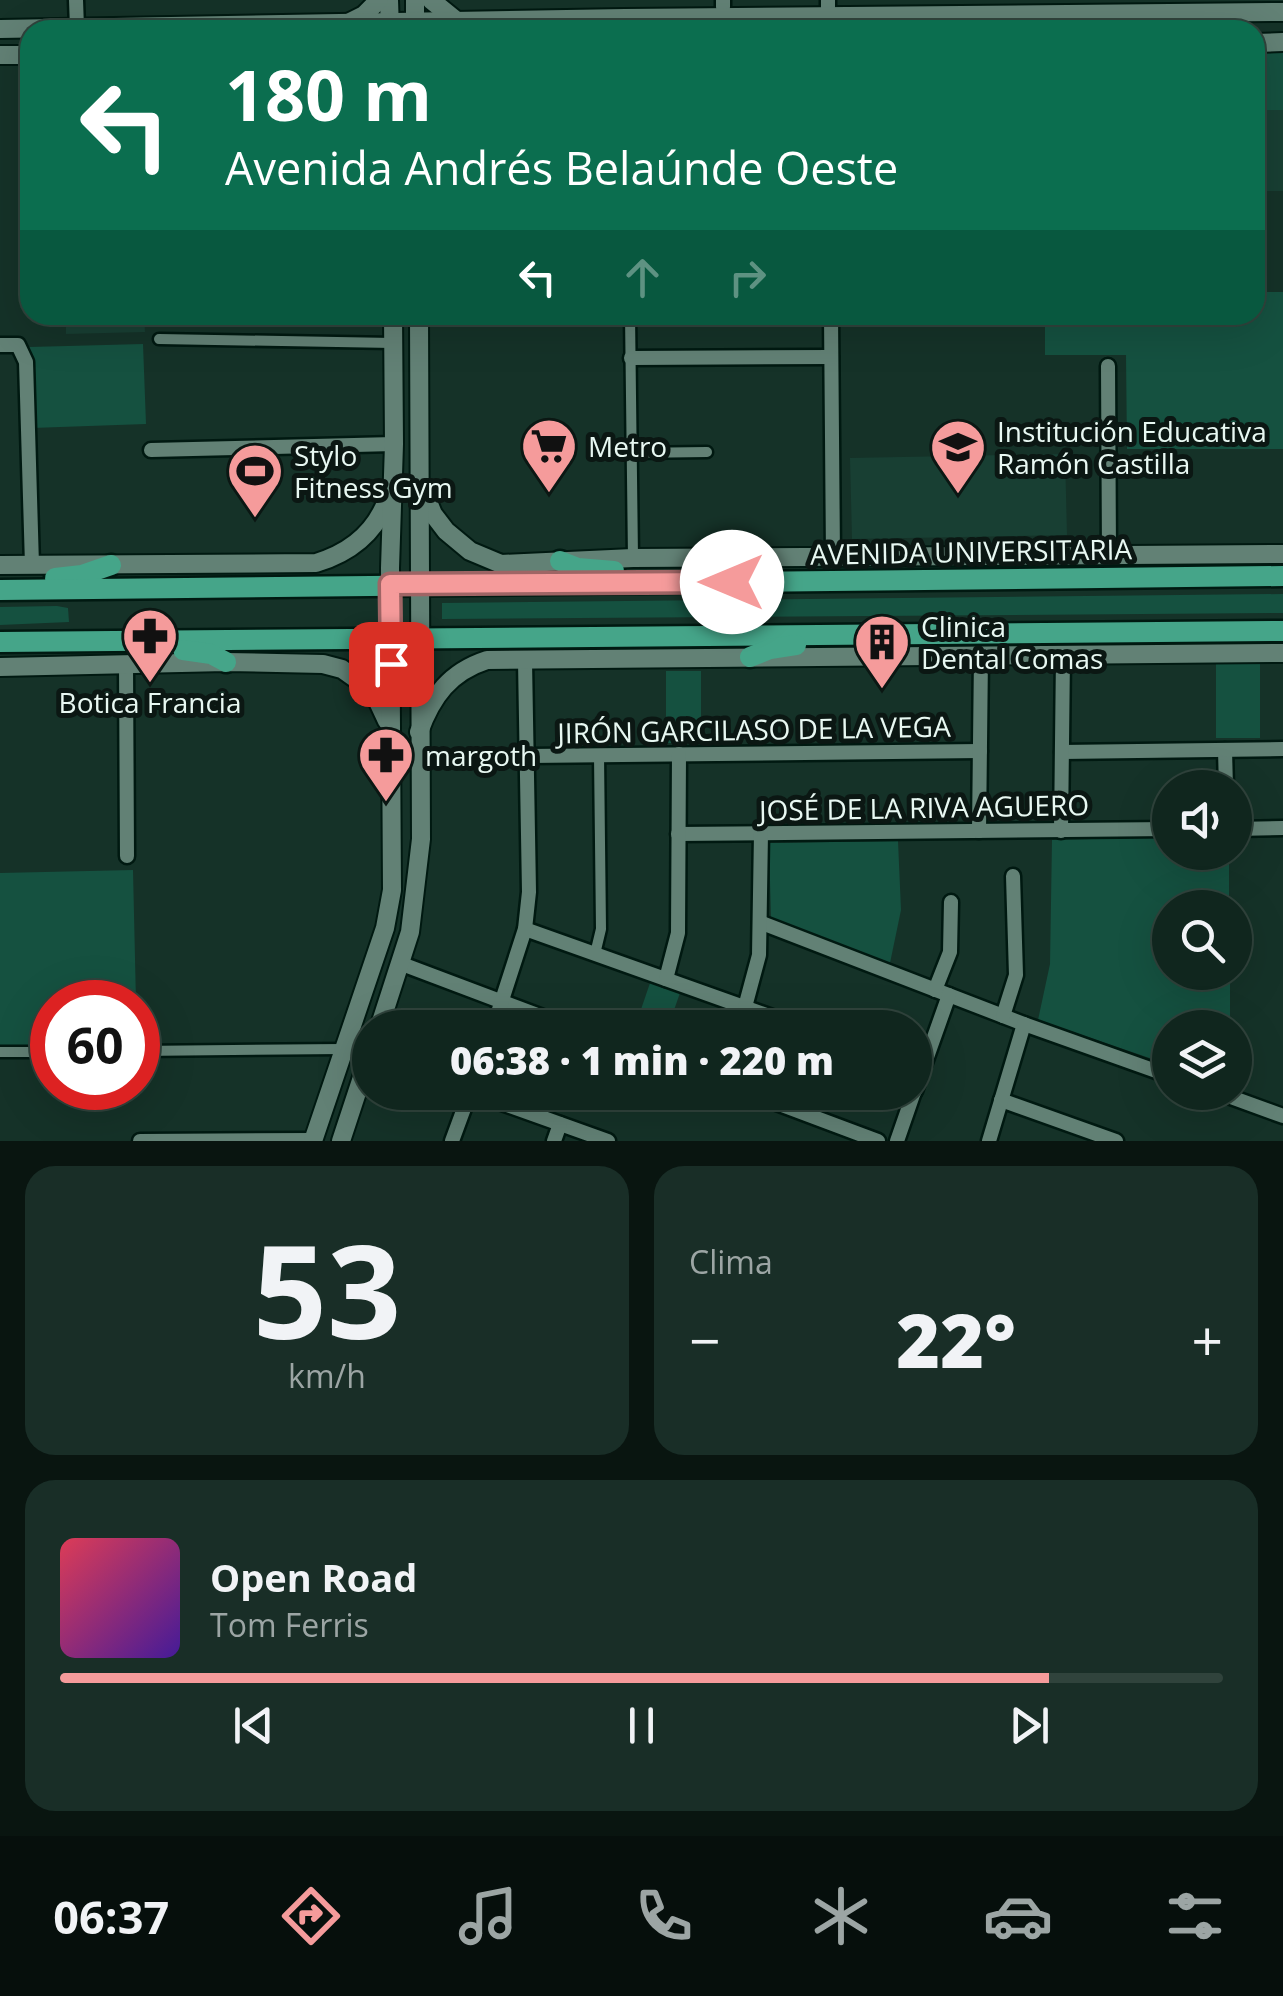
<!DOCTYPE html>
<html lang="es">
<meta charset="utf-8">
<style>
:root{--surface:#10261e;--page:#192e27;--text:#f1f3f6;--muted:#9ca5a4;--line:#30433c;--accent:#f59b9b}
body{margin:0;font-family:"Open Sans",sans-serif;background:var(--page);color:var(--text);height:100vh;display:flex;flex-direction:column;font-size:38px;white-space:nowrap}
*{box-sizing:border-box;margin:0}
p{font-size:32px;color:var(--muted)}
.icon{flex:none;width:55px;height:55px;fill:none;stroke:currentColor;stroke-width:2;stroke-linecap:round;stroke-linejoin:round}
.map{position:relative;height:1141px;overflow:hidden}
.panel{display:flex;flex-direction:column;gap:25px;padding:25px;background:#091510;flex:1}
.panel>*{flex:none}
.hud{position:absolute;left:20px;top:20px;width:1245px;height:305px;border-radius:30px;box-shadow:0 10px 40px #0002,0 0 0 2px var(--line);background:#0b6e4f;color:#fff;overflow:hidden}
.controls{position:absolute;left:1152px;top:770px;display:grid;gap:20px}
.controls a{display:grid;place-items:center;width:100px;height:100px;border-radius:50%;background:var(--surface);box-shadow:0 10px 40px #0002,0 0 0 2px var(--line);font-size:50px}
.speed{position:absolute;left:30px;top:980px;display:flex;gap:20px;font-size:50px;font-weight:700;text-align:center}
.speed>*{display:grid;place-content:center;width:130px;height:130px;border-radius:50%;background:var(--surface);box-shadow:0 10px 40px #0002,0 0 0 2px var(--line);line-height:1}
.speed .limit{border:15px solid #d22;background:#fff;color:#111}
.pin{position:absolute;display:grid;place-items:center;width:85px;height:85px;color:#fff;margin:-42px;border-radius:20px;box-shadow:0 5px 15px #0006}
.me{position:absolute;width:110px;margin:-55px;rotate:270deg;stroke-linejoin:round;filter:drop-shadow(0 0 8px #0008)}
.turn{display:flex;align-items:center;gap:35px;height:210px;padding:0 40px;font-size:45px}
.turn .icon{width:130px;height:130px;stroke-width:2.5}
.turn b{display:block;font-size:70px;line-height:85px}
.lanes{display:flex;align-items:center;height:95px;padding:0 40px;background:#0003;justify-content:center;gap:50px;direction:ltr}
.lanes .off{opacity:.35}
.big{font-size:75px;font-weight:800;line-height:1.1}
.panel .card{flex:1;display:flex;flex-direction:column;justify-content:center;gap:15px;min-width:0;padding:0 35px;border-radius:30px;background:var(--page)}
.panel .dial{align-items:center;gap:0}
.dial b{font-size:130px;line-height:1}
.song{display:flex;align-items:center;gap:30px}
.cover{width:120px;height:120px;border-radius:15px;background:linear-gradient(135deg,hsl(350 70% 55%),hsl(260 70% 35%))}
.played{height:10px;border-radius:5px;background:linear-gradient(90deg,var(--accent) 85%,var(--line) 85%)}
.keys{display:flex;justify-content:space-around;direction:ltr}
.heat{display:flex;justify-content:space-between;align-items:center;font-size:55px;direction:ltr}
.panel .tiles{flex:1;display:grid;gap:25px;grid-template-columns:1fr 1fr}
.card:last-child{grid-column:span 2}
.trip{position:absolute;left:352px;top:1010px;width:580px;height:100px;border-radius:50px;background:var(--surface);box-shadow:0 10px 40px #0002,0 0 0 2px var(--line);font-weight:800;line-height:100px;text-align:center}
.tab-bar{display:flex;height:160px;justify-content:space-around;align-items:center;background:#060f0c;color:var(--muted)}
.tab-bar .icon{width:70px;height:70px}
.tab-bar .current{color:var(--accent)}
.tab-bar b{font-size:45px;color:var(--text)}
.map>svg:first-child{display:block}
</style>
<div class="map">
<svg width="1283" height="1141" viewBox="0 0 1283 1141">
<rect width="100%" height="100%" fill="#153228"/>
<!-- built -->
<g fill="#183f33">
<rect x="1255" y="110" width="28" height="81"/>
<path d="M66 315H144L145 332 66 334Z"/>
<path d="M1065 454 1067 535 852 539 850 458Z"/>
</g>
<!-- green -->
<g fill="#155140">
<path d="M1283 51V110H1255V52Z"/>
<path d="M1255 292H1283V449H1127L1126 355H1045V315H1149V323H1194L1195 315H1255Z"/>
<path d="M143 344 146 424 32 428 29 347Z"/>
<path d="M1283 594V613L442 619V603Z"/>
<path d="M57 606 68 608 69 622 0 625V607Z"/>
<rect x="1216" y="663" width="44" height="75"/>
<rect x="666" y="671" width="35" height="72"/>
<path d="M1170 837V852L1229 853V907L1170 908V972L1230 973V1027L1170 1028V1065L1038 1020 1050 964 1052 840Z"/>
<path d="M898 841 901 910 890 963 771 918 769 843Z"/>
<path d="M133 870 136 1002H52V1047L0 1048V873Z"/>
<path d="M650 983 680 993 668 1027H635Z"/>
</g>
<g fill="none" stroke-linecap="round" stroke-linejoin="round">
<!-- pedestrian casing -->
<g stroke="#001911" stroke-width="15">
<g id="pedestrian">
<path d="M630 315 633 558"/>
<path d="M159 339 393 343"/>
<path d="M632 453 707 452"/>
<path d="M595 954 601 929 599 755"/>
<path d="M138 1051 343 1049"/>
<path d="M0 1052H52"/>
</g>
</g>
<!-- minor casing -->
<g stroke="#001911" stroke-width="19">
<g id="minor">
<path d="M76 0 77 28"/>
<path d="M723 0V7"/>
<path d="M828 0V30"/>
<path d="M831 315 833 558"/>
<path d="M0 345H18L26 362 32 565"/>
<path d="M631 358 831 357"/>
<path d="M1108 366 1109 556"/>
<path d="M151 450 394 444"/>
<path d="M126 665 127 856"/>
<path d="M1225 750 1226 788"/>
<path d="M1062 752 1283 749"/>
<path d="M529 756 980 751"/>
<path d="M1235 829 1283 828"/>
<path d="M979 831 981 656"/>
<path d="M1061 831 1063 655"/>
<path d="M678 834 1170 829"/>
<path d="M762 923 1024 1024 1170 1076"/>
<path d="M525 929 803 1028"/>
<path d="M402 964 572 1028"/>
<path d="M666 979 678 933 679 754"/>
<path d="M935 990 950 952 951 902"/>
<path d="M745 1007 759 955 761 833"/>
<path d="M1003 1016 1016 975 1013 876"/>
<path d="M493 1028 525 929 529 892 525 661"/>
<path d="M915 1091 949 995"/>
<path d="M471 1092 608 1141"/>
<path d="M747 1092 878 1141"/>
<path d="M1217 1092 1283 1116"/>
<path d="M1001 1100 1116 1141"/>
<path d="M140 1141 313 1140"/>
<path d="M452 1141 470 1092"/>
<path d="M554 1141 560 1124"/>
<path d="M897 1141 914 1092"/>
<path d="M989 1141 1024 1024"/>
</g>
</g>
<!-- tertiary casing -->
<g stroke="#001911" stroke-width="22">
<g id="tertiary">
<path d="M389 0 390 30"/>
<path d="M415 0V30"/>
<path d="M421 484 433 514 446 531 470 551 501 564 633 558 1283 554"/>
<path d="M0 565 316 563C349 553 375 533 387 500"/>
<path d="M0 667 226 662 323 664 342 669 373 691 387 721"/>
<path d="M419 732C432 696 450 672 487 660L1283 653"/>
<path d="M379 1028 410 932 421 839 419 315"/>
<path d="M313 1141 385 928 392 890 390 568 394 444 393 315"/>
<path d="M341 1141 370 1053"/>
</g>
</g>
<!-- secondary casing -->
<g stroke="#001911" stroke-width="22">
<g id="secondary">
<path d="M431 0 458 22"/>
<path d="M348 23 364 15 379 0"/>
<path d="M0 29 625 18 1283 12"/>
<path d="M1255 43 1283 42"/>
<path d="M0 55H30"/>
</g>
</g>
<!-- primary casing -->
<g stroke="#001911" stroke-width="25">
<g id="primary">
<path d="M560 561 578 568 614 571"/>
<path d="M55 578 82 575 111 565"/>
<path d="M0 590 1283 576"/>
<path d="M0 642 1283 631"/>
<path d="M183 650 211 654 226 662"/>
<path d="M750 657 770 649 796 645"/>
</g>
</g>
<!-- pedestrian -->
<use href="#pedestrian" stroke="#628175" stroke-width="10"/>
<!-- minor -->
<use href="#minor" stroke="#628175" stroke-width="14"/>
<!-- tertiary -->
<use href="#tertiary" stroke="#628175" stroke-width="18"/>
<!-- secondary -->
<use href="#secondary" stroke="#628175" stroke-width="18"/>
<!-- primary -->
<use href="#primary" stroke="#45a589" stroke-width="20"/>
</g>
<g fill="none" stroke-linecap="round" stroke-linejoin="round">
<!-- route casing -->
<g stroke="#9f6565" stroke-width="25">
<path id="route" d="M391 664 390 584 732 582"/>
</g>
<!-- route -->
<use href="#route" stroke="#f59b9b" stroke-width="18"/>
</g>
<!-- icons -->
<defs>
<g id="supermarket-pin" transform="scale(2.875)"><path d="M0 17L-7.5 6A9.5 9.5 0 1 1 7.5 6Z" fill="#f59b9b" stroke="#0b1713"/><path d="M-6-5.5h2.5l.6 2H6L4.5 2H-2.5L-4.4-4H-6ZM-1.5 3.2a1.3 1.3 0 1 0 .1 0ZM3 3.2a1.3 1.3 0 1 0 .1 0Z" fill="#111"/></g>
<g id="school-pin" transform="scale(2.875)"><path d="M0 17L-7.5 6A9.5 9.5 0 1 1 7.5 6Z" fill="#f59b9b" stroke="#0b1713"/><path d="M0-5L7-2L0 1L-7-2ZM-4 1L0 2.5L4 1V4Q0 6-4 4Z" fill="#111"/></g>
<g id="stadium-pin" transform="scale(2.875)"><path d="M0 17L-7.5 6A9.5 9.5 0 1 1 7.5 6Z" fill="#f59b9b" stroke="#0b1713"/><path d="M0-5a6.5 5 0 1 0 0 10a6.5 5 0 1 0 0-10ZM-3.5-1.8h7v3.6h-7Z" fill="#111"/></g>
<g id="pharmacy-pin" transform="scale(2.875)"><path d="M0 17L-7.5 6A9.5 9.5 0 1 1 7.5 6Z" fill="#f59b9b" stroke="#0b1713"/><path d="M-2-6h4v4h4v4h-4v4h-4v-4h-4v-4h4Z" fill="#111"/></g>
<g id="building-pin" transform="scale(2.875)"><path d="M0 17L-7.5 6A9.5 9.5 0 1 1 7.5 6Z" fill="#f59b9b" stroke="#0b1713"/><path d="M-4-6H4V6H1V3H-1V6H-4ZM-2.5-4.3h1.7v1.8h-1.7ZM.8-4.3h1.7v1.8H.8ZM-2.5-1h1.7V.8h-1.7ZM.8-1h1.7V.8H.8Z" fill="#111"/></g>
</defs>
<g fill-rule="evenodd">
<use href="#supermarket-pin" x="549" y="446"/>
<use href="#school-pin" x="958" y="447"/>
<use href="#stadium-pin" x="255" y="471"/>
<use href="#pharmacy-pin" x="150" y="636"/>
<use href="#building-pin" x="882" y="642"/>
<use href="#pharmacy-pin" x="386" y="755"/>
</g>
<g text-anchor="middle" dominant-baseline="central" stroke-width="10" stroke-linejoin="round" paint-order="stroke">
<!-- poi labels -->
<g font-size="28" fill="#e8f8f2" stroke="#0b1713" text-anchor="start">
<text x="997" y="431">Institución Educativa<tspan x="997" dy="32">Ramón Castilla</tspan></text>
<text x="588" y="446">Metro</text>
<text x="294" y="455">Stylo<tspan x="294" dy="32">Fitness Gym</tspan></text>
<text x="921" y="626">Clinica<tspan x="921" dy="32">Dental Comas</tspan></text>
<text x="150" y="702" text-anchor="middle">Botica Francia</text>
<text x="425" y="755">margoth</text>
</g>
<!-- street labels -->
<g font-size="28" fill="#e8f8f2" stroke="#0b1713">
<text transform="translate(971 551) rotate(-1)">AVENIDA UNIVERSITARIA</text>
<text transform="translate(754 729) rotate(-1)">JIRÓN GARCILASO DE LA VEGA</text>
<text transform="translate(924 807) rotate(-1)">JOSÉ DE LA RIVA AGUERO</text>
</g>
</g>
</svg>
<div class="controls">
<a><svg class="icon" aria-label="sound" viewBox="0 0 24 24"><path d="M4 9h4l5-4v14l-5-4H4zM17 9q2 3 0 6"/></svg></a>
<a><svg class="icon" aria-label="search" viewBox="0 0 24 24"><circle cx="10" cy="10" r="6"/><path d="M15 15l6 6"/></svg></a>
<a><svg class="icon" aria-label="layers" viewBox="0 0 24 24"><path d="M12 4l9 5-9 5-9-5zM3 14l9 5 9-5"/></svg></a>
</div>
<div class="speed"><div class="limit">60</div></div>
<div class="pin" style="left:391px;top:664px;background:#d93025"><svg class="icon" aria-label="arrive" viewBox="0 0 24 24"><path d="M6 21V4h12l-3 4 3 4H6"/></svg></div>
<svg class="me" style="left:732px;top:582px" viewBox="-20 -20 40 40"><circle r="19" fill="#fff"/><path d="M0-13L10 11 0 6-10 11z" fill="#f59b9b"/></svg>
<div class="trip">06:38 · 1 min · 220 m</div>
<div class="hud">
<div class="turn"><svg class="icon" aria-label="left" viewBox="0 0 24 24"><path d="M17 20v-9H6M10 6l-5 5 5 5"/></svg><div><b>180 m</b>Avenida Andrés Belaúnde Oeste</div></div>
<div class="lanes"><svg class="icon" aria-label="left" viewBox="0 0 24 24"><path d="M17 20v-9H6M10 6l-5 5 5 5"/></svg><svg class="icon off" aria-label="ahead" viewBox="0 0 24 24"><path d="M12 20V5M6 11l6-6 6 6"/></svg><svg class="icon off" aria-label="right" viewBox="0 0 24 24"><path d="M7 20v-9h11M14 6l5 5-5 5"/></svg></div>
</div>
</div>
<section class="panel">
<div class="tiles">
<div class="card dial"><b>53</b><p>km/h</p></div>
<div class="card"><p>Clima</p>
<div class="heat"><a>−</a><b class="big">22°</b><a>+</a></div>
</div>
<div class="card">
<div class="song"><i class="cover"></i><div><b>Open Road</b><p>Tom Ferris</p></div></div>
<div class="played"></div>
<div class="keys"><svg class="icon" aria-label="previous" viewBox="0 0 24 24"><path d="M18 5L8 12l10 7zM5 5v14"/></svg><svg class="icon" aria-label="pause" viewBox="0 0 24 24"><path d="M8 5v14M16 5v14"/></svg><svg class="icon" aria-label="next" viewBox="0 0 24 24"><path d="M6 5l10 7-10 7zM19 5v14"/></svg></div>
</div>
</div>
</section>
<nav class="tab-bar">
<b>06:37</b>
<svg class="icon current" aria-label="directions" viewBox="0 0 24 24"><path d="M12 3l9 9-9 9-9-9zM9 14v-3h6M13 9l2 2-2 2"/></svg>
<svg class="icon" aria-label="music" viewBox="0 0 24 24"><path d="M9 18V5l10-2v13"/><circle cx="6" cy="18" r="3"/><circle cx="16" cy="16" r="3"/></svg>
<svg class="icon" aria-label="phone" viewBox="0 0 24 24"><path d="M5 4h4l2 5-3 2q2 4 5 5l2-3 5 2v4C11 20 4 13 5 4z"/></svg>
<svg class="icon" aria-label="climate" viewBox="0 0 24 24"><path d="M12 3v18M4 7l16 10M4 17L20 7"/></svg>
<svg class="icon" aria-label="car" viewBox="0 0 24 24"><path d="M5 17H2v-5l4-1 3-4h7l3 4 3 1v5h-3M9 17h6M6 11h13"/><circle cx="7" cy="17" r="2"/><circle cx="17" cy="17" r="2"/></svg>
<svg class="icon" aria-label="filters" viewBox="0 0 24 24"><path d="M4 7h16M4 17h16"/><circle cx="9" cy="7" r="2"/><circle cx="15" cy="17" r="2"/></svg>
</nav>
